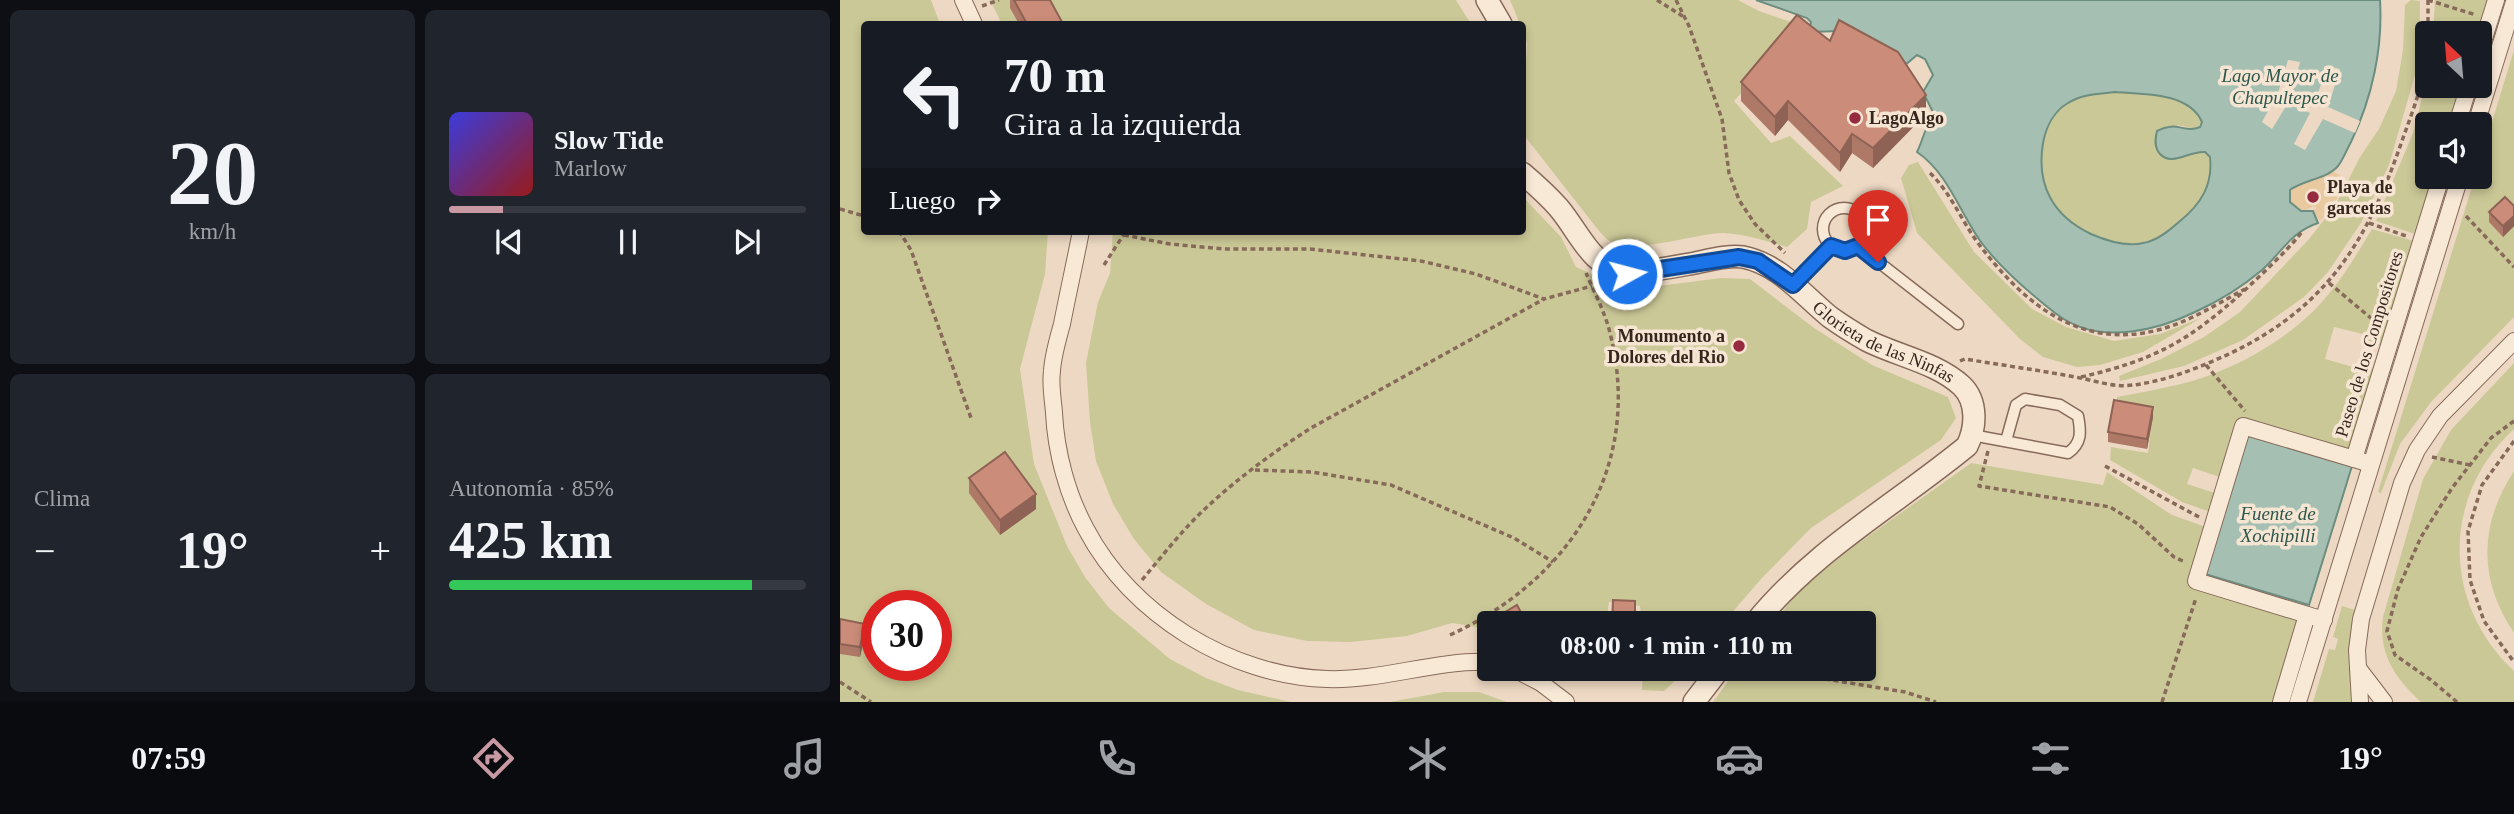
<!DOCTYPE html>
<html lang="es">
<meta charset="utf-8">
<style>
:root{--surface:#171b24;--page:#20242c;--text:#f1f3f6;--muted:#9ea1a6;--line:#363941;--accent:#c899a3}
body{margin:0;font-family:"Times New Roman",serif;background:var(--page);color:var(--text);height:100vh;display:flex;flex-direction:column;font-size:26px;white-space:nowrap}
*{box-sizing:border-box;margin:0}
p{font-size:23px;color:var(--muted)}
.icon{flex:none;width:38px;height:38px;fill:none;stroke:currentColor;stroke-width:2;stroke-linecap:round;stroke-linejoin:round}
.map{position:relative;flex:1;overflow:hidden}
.sheet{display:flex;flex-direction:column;gap:10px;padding:10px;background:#0d0f14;width:840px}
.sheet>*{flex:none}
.top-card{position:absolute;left:21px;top:21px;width:665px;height:214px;border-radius:7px;box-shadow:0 4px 10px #0003;background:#171b24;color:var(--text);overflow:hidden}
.needle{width:46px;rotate:334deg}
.fabs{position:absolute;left:1575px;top:21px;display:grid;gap:14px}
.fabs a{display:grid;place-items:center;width:77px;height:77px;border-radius:7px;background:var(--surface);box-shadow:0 4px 10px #0003;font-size:35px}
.speed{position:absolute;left:21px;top:590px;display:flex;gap:14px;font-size:35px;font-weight:700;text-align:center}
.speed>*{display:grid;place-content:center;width:91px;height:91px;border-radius:50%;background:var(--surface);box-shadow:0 4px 10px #0003;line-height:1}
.speed .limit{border:10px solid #d22;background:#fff;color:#111}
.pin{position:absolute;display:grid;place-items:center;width:60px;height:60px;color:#fff;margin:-72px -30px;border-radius:50% 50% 50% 0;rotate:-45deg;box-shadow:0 0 7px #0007}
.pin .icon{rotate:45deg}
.me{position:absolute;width:77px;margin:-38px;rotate:83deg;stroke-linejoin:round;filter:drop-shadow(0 0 5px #0008)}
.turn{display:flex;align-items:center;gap:24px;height:147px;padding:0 28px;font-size:32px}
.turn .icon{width:91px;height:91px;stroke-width:2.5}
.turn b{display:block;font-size:49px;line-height:60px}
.then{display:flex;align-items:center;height:66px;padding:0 28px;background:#0003;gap:14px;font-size:26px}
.big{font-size:52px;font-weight:700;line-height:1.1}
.sheet .card{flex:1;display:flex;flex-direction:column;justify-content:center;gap:10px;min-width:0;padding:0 24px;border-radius:10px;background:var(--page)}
.sheet .dial{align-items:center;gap:0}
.dial b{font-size:91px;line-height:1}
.song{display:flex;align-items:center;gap:21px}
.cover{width:84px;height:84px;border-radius:10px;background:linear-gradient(135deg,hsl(240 70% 55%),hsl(0 70% 35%))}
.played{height:7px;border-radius:4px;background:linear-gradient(90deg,var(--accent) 15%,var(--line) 15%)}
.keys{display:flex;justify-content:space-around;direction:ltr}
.heat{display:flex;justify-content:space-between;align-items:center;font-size:38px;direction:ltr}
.charge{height:10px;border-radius:5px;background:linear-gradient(90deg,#34c759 85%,var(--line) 0)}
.sheet .tiles{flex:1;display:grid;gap:10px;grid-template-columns:repeat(2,1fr)}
.trip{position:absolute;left:637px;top:611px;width:399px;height:70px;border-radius:7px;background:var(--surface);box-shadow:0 4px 10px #0003;font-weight:700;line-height:70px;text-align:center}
.tabs{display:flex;height:112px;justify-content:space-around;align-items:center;background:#090b0e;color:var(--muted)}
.tabs .icon{width:49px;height:49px}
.tabs .on{color:var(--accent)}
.tabs b{font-size:32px;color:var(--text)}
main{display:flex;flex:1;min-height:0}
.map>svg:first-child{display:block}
</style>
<main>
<section class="sheet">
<div class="tiles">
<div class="card dial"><b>20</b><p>km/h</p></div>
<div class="card">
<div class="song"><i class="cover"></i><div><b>Slow Tide</b><p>Marlow</p></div></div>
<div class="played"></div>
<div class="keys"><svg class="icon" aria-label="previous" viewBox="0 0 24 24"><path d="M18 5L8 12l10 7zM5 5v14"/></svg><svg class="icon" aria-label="pause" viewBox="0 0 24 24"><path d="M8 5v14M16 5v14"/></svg><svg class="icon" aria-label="next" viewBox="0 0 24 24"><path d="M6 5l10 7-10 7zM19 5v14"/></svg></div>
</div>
<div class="card"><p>Clima</p>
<div class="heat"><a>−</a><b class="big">19°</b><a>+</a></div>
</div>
<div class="card"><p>Autonomía · 85%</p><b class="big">425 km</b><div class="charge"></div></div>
</div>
</section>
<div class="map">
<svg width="1674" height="702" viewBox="0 0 1674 702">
<rect width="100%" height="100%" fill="#edd9c3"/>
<!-- green -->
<g fill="#cbc897" fill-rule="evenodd">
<path d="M0 0H91L100 24H24V231H208L205 274 180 369 194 464 227 546 245 577 269 608 330 659 366 678 398 690 451 702H0ZM37 606H96V665H37Z"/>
<path d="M150 0H616L631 24H162Z"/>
<path d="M670 0H898L919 11 963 26 894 101 931 143 950 136 1003 186 971 202 967 229 947 247C926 241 905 234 883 233 859 233 791 255 771 242 767 240 763 235 759 231L683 134V89L685 79 687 44 682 24H680Z"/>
<path d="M1571 0 1580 1 1579 61 1549 165 1521 223 1488 272 1464 297 1403 340 1344 366 1280 381 1279 376 1321 359 1364 337 1400 312 1470 238 1496 204 1520 157 1539 129 1556 91 1563 50 1565 5Z"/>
<path d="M1595 0H1647L1637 33H1593Z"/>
<path d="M1674 50V317L1591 402 1560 444 1541 493 1538 492 1635 177H1640V161Z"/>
<path d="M1587 78V86H1621L1609 124H1587V177H1593L1575 234 1536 221 1573 133Z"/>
<path d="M1275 92C1302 94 1348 92 1362 122L1356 129 1337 125 1322 157C1338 163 1350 151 1365 152 1377 165 1369 189 1360 201 1354 210 1345 217 1337 224 1307 248 1283 249 1249 233 1238 228 1227 222 1219 212 1196 183 1192 124 1228 102 1242 94 1259 94 1275 92Z"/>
<path d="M1078 162 1134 252 1192 309 1226 327 1274 341 1320 334 1361 318 1303 352 1260 365 1237 367 1203 357 1180 339 1077 233 1061 178 1069 165Z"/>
<path d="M683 197 721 237 736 267 787 290 881 278 910 279 974 328 1032 365 1108 397 1116 418 1101 440 971 528 922 578 883 623H802L800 606 769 602 766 623H649V629L612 623 567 636 511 642 467 641 414 630 366 604 321 572 294 539 273 504 256 461 250 422 246 363 258 302 270 273 273 231H682Z"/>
<path d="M1532 229 1574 241 1541 346 1526 342 1527 335 1494 327 1485 359 1517 368 1519 365 1534 370 1509 450 1400 417 1380 477 1353 468 1347 484 1375 493 1370 512 1342 502 1270 460 1271 447 1308 453 1313 411 1277 407V397C1298 393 1320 389 1341 384 1392 372 1454 337 1487 296 1505 275 1518 252 1532 229Z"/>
<path d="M1674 363V429C1601 496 1602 604 1674 671V702H1581C1555 678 1538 654 1543 617L1583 479 1611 430Z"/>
<path d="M1131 463 1263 485 1267 472 1332 515 1366 527 1349 587 1457 620 1432 702H873L897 669 1024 668V623H933L959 591 1013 547Z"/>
<path d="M1674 471V633C1638 580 1639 524 1674 471Z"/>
<path d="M1502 606 1515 610 1510 649 1513 702H1473L1489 649 1495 650 1498 639 1493 637Z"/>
<path d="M803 669V668L848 669 824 691 802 690Z"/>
<path d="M604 692H639L667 702H550Z"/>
</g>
<!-- sand -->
<path fill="#e9c9a0" d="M1491 170 1501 176 1504 185 1492 208 1480 221 1473 211 1476 208 1475 206 1465 210 1457 209 1449 199 1452 188Z"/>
<!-- water -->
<g fill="#a5c0b3" stroke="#6c8e80" stroke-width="2" fill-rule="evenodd">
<path d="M916 0H1540C1543 48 1532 98 1511 142 1507 149 1503 160 1498 166 1487 179 1463 180 1450 190V202L1461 211H1473L1478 223C1451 232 1443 251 1422 270 1402 287 1379 301 1355 312 1318 330 1265 343 1227 321 1215 314 1204 304 1193 295 1174 279 1156 262 1141 242 1120 213 1108 173 1077 152 1083 140 1086 124 1094 114L1083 92 1093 75 1085 59 1077 55 1064 66 1001 31 969 32 971 22 967 18ZM1275 92C1302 94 1349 92 1362 122L1360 127C1345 134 1337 120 1317 131 1315 139 1314 147 1320 154 1332 167 1350 150 1365 152L1370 157C1373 185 1361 204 1340 221 1330 230 1317 241 1303 243 1286 247 1267 241 1251 234 1213 216 1196 185 1203 143 1206 127 1214 111 1228 103 1242 94 1259 94 1275 92Z"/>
<path d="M1408 435 1512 466 1469 605 1365 574Z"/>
</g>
<!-- pier -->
<path fill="#edd9c3" d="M1448 60 1460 62 1452 92 1475 101 1488 66 1500 69 1488 107 1520 121 1515 133 1483 119 1465 150 1454 144 1470 113 1448 103 1432 129 1422 122 1438 93Z"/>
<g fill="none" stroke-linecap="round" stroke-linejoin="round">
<!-- service casing -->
<g stroke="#876a5a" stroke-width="13">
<g id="service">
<circle cx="1004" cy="229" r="21"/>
<path d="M1018 246 1118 324"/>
<path d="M953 285 991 246"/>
<path d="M1132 435 1228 453C1242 443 1241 432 1238 416L1220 405 1185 399 1176 405 1166 441"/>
</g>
</g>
<!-- pedestrian casing -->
<g stroke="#876a5a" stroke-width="18">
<g id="pedestrian">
<path d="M123 0 134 24"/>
<path d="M1640 51 1656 0"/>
<path d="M1617 124 1629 86"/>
<path d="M1636 124 1674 2"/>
<path d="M241 231C235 262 228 293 222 324 218 339 213 355 212 371 210 384 213 399 214 413 216 452 227 494 246 529 291 615 391 676 487 679 542 681 594 660 649 662"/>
<path d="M1514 459 1601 177"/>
<path d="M1484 620 1356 581 1403 426 1531 464"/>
<path d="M672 668 701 683 726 702"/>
<path d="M1518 668 1544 702"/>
<path d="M1441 702 1467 615"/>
<path d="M1458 702 1620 177"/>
<path d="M1520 702 1517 650 1521 619 1562 483 1577 450 1600 416 1674 341"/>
</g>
</g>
<!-- minor casing -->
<g stroke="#876a5a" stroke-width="24">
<g id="minor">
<path d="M647 0 661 24"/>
<path id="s1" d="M682 173C695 184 707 195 718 207 741 234 749 265 787 274 810 271 832 267 855 263 870 260 888 255 903 257 939 264 963 295 990 317 1001 325 1014 333 1026 340 1057 356 1096 362 1122 386 1138 402 1136 428 1127 446 1055 505 974 550 915 623"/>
<path d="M854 702 880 668"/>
</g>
</g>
<!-- path -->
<g stroke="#876a5a" stroke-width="3.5" stroke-dasharray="5 3.5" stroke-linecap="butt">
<path d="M817 0 844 17"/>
<path d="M836 0 849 26 882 119 889 173 899 200 915 224 945 253"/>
<path d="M1588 0 1636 15"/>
<path d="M1588 0V33"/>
<path d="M142 6 159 0"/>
<path d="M1090 173C1111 193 1121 220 1138 243 1183 303 1239 350 1318 330 1349 322 1377 304 1405 289"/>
<path d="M0 209 24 216"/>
<path d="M1626 216 1674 267"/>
<path d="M1529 223 1566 236"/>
<path d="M59 231 71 250 131 418"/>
<path d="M284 235 330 244 384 249H470L581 261 636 274 704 299 752 286"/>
<path d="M264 265 286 231"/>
<path d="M1489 283 1538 324"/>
<path d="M1120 361 1125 359C1161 365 1198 370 1235 377 1254 380 1273 388 1293 385 1326 381 1358 368 1389 354 1489 306 1528 240 1563 138 1573 110 1585 80 1587 51"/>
<path d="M1366 365 1405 411"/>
<path d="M1241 377C1315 360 1349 341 1405 290 1425 271 1445 253 1462 232"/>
<path d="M1674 441 1642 485 1628 531 1630 580 1644 621 1674 662"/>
<path d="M1148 451 1139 486 1270 507 1298 524 1334 557 1345 562"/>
<path d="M1592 457 1630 465"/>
<path d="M1265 466 1359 517"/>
<path d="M415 470 472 472 551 485 674 538 713 562"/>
<path d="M302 580C323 555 343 529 367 507 398 478 435 451 471 428L704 299"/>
<path d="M610 635C730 580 804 467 770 333 765 312 754 292 746 273"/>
<path d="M918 668 1065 692 1096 702"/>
<path d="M0 682 31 702"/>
<path d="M1322 702 1356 598"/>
<path d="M1617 702 1591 680 1555 655 1547 631 1558 589 1581 537 1612 488 1651 438 1674 421"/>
</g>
<!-- service -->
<use href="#service" stroke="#f8e8d6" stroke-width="10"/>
<!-- pedestrian -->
<use href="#pedestrian" stroke="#f8e8d6" stroke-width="16"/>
<!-- minor -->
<use href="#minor" stroke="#f8e8d6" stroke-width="21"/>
</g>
<!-- wall -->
<g fill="#af7968">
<path d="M170 0H210L222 24H179L170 8Z"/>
<path d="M901 82 1086 114 1033 168 1012 153 1000 172 948 120 935 136 901 101Z"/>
<path d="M1674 206V226L1663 237 1649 222V212Z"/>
<path d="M1313 417 1307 449 1268 442V432Z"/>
<path d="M129 478 196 509 160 535 129 493Z"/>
<path d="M665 612 685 623H669L665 617Z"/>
<path d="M0 619 25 634 20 657 0 654Z"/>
</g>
<!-- shaded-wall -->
<g fill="#8e6355">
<path d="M1086 95V114L1033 168V148Z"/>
<path d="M948 101V120L935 136V117Z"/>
<path d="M1012 134V153L1000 172V153Z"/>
<path d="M1674 216V226L1663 237V226Z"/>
<path d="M1313 407V417L1307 449V439Z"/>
<path d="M196 494V509L160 535V520Z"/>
<path d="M25 624V634L20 657V647Z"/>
</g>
<!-- building -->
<g fill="#cb8d79" stroke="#8e6355" stroke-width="2">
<path d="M174 0H210L222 22 218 24H187Z"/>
<path d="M957 15 990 41 999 20 1058 52 1086 95 1033 148 1012 134 1000 153 948 101 935 117 901 82Z"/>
<path d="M1665 197 1674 206V216L1663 226 1649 212Z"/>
<path d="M1274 400 1313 407 1307 439 1268 432Z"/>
<path d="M165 452 196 494 160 520 129 478Z"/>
<path d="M773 600 795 601V623H772Z"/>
<path d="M677 605 685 620 680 623H672L665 612Z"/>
<path d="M0 619 25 624 20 647 0 644Z"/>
</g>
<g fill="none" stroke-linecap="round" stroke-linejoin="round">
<!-- route casing -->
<g stroke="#114b97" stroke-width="18">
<path id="route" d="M787 274 899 257 918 261 953 285 991 246 1005 251 1018 246 1038 262"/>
</g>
<!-- route -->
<use href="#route" stroke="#1a73e8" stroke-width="12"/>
</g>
<!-- markers -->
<g fill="#962a3e" stroke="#f5e5d2" stroke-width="2.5">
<circle cx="1015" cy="118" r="7"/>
<circle cx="1473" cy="197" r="7"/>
<circle cx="899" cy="346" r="7"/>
</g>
<g text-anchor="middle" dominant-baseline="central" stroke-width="7" stroke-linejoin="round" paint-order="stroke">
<!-- poi labels -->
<g font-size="18" font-weight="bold" fill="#37261e" stroke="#f5e5d2" text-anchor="start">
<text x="1029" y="118">LagoAlgo</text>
<text x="1487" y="187">Playa de<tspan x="1487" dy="21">garcetas</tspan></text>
<text x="885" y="336" text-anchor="end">Monumento a<tspan x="885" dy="21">Dolores del Rio</tspan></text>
</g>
<!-- street labels -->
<g font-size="18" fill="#37261e" stroke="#f5e5d2">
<text stroke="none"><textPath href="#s1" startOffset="432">Glorieta de las Ninfas</textPath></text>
<text transform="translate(1529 344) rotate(-73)">Paseo de los Compositores</text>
</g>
<!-- water labels -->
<g font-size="19" font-style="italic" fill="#2d574d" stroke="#f5e5d2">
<text x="1440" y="75">Lago Mayor de<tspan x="1440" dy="22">Chapultepec</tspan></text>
<text x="1438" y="513">Fuente de<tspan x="1438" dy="22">Xochipilli</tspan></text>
</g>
</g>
</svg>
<div class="fabs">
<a><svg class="needle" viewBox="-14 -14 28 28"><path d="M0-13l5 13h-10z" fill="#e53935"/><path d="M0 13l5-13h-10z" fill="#9ea1a6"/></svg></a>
<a><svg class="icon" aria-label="sound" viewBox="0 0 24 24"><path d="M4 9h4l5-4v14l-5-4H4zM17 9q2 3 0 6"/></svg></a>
</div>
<div class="speed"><div class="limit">30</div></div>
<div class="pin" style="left:1038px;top:262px;background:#d93025"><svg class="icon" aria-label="arrive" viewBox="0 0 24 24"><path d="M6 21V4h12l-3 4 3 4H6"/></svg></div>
<svg class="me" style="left:787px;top:274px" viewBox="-20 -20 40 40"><circle r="17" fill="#1a73e8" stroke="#fff" stroke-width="3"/><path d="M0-11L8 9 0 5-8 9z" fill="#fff"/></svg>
<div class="trip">08:00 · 1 min · 110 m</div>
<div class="top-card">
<div class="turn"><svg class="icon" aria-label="left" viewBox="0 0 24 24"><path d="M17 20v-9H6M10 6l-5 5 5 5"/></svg><div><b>70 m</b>Gira a la izquierda</div></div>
<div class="then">Luego<svg class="icon" aria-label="right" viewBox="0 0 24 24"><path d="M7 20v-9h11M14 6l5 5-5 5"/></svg></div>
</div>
</div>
</main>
<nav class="tabs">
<b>07:59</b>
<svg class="icon on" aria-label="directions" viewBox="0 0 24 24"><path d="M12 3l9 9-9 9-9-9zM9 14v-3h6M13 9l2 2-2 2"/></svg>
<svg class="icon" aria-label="music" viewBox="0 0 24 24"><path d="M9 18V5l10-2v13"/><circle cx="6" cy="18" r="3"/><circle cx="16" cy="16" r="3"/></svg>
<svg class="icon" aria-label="phone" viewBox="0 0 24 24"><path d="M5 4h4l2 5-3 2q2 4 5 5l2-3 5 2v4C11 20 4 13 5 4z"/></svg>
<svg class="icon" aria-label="climate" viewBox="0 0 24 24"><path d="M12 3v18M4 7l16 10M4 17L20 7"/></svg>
<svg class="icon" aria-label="car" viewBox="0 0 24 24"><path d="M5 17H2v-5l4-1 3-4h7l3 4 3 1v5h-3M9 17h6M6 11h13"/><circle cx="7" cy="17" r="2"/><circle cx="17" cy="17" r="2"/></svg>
<svg class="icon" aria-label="filters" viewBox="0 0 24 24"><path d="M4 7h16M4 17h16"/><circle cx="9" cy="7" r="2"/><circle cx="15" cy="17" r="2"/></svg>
<b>19°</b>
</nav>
